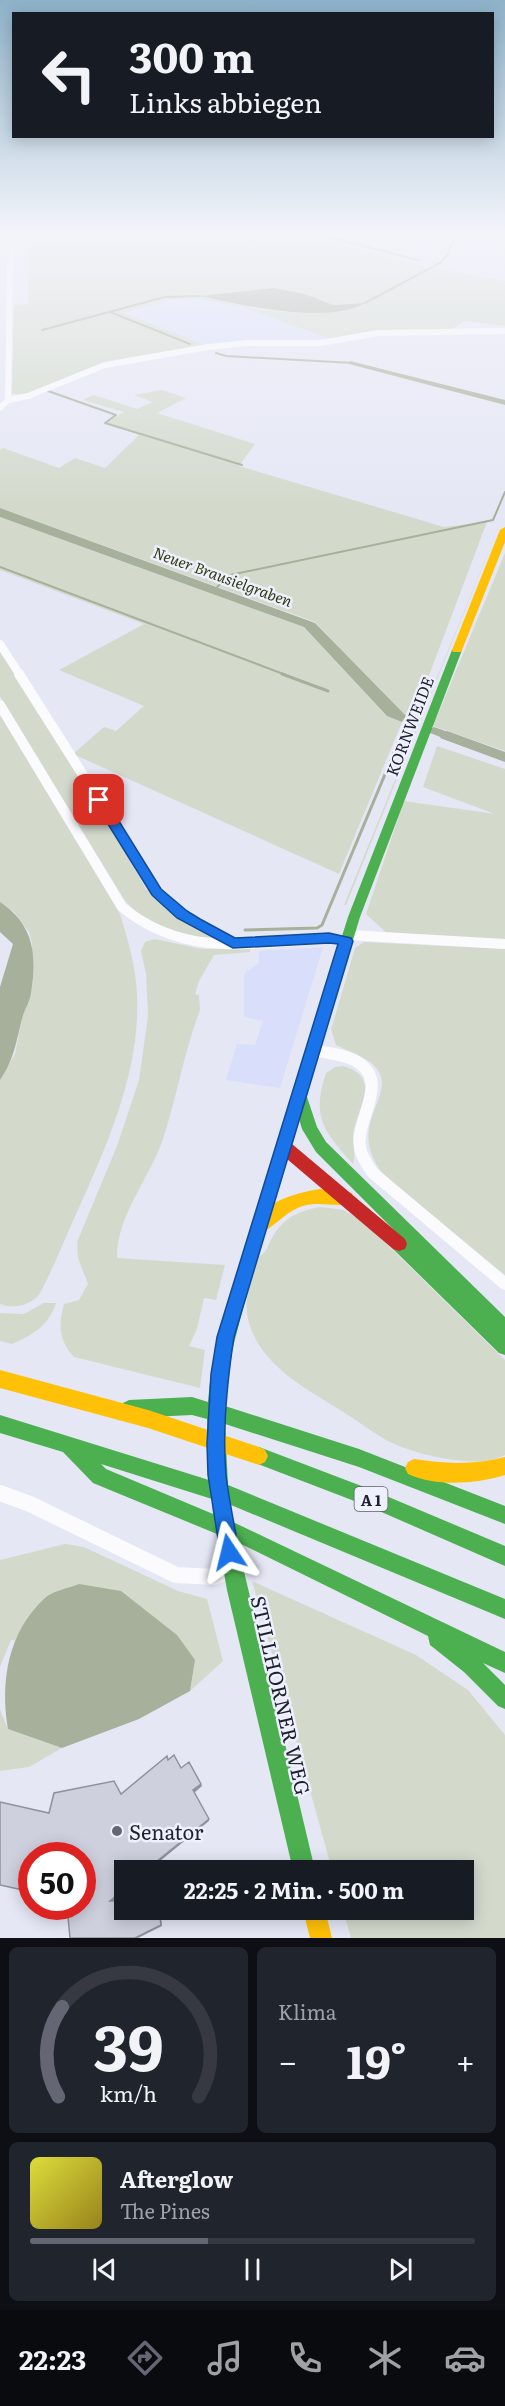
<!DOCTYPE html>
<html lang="de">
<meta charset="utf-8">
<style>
:root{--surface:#171b24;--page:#20242c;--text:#f1f3f6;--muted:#9ea1a6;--line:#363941;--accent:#646673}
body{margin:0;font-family:Literata,serif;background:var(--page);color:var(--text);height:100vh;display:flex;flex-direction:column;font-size:22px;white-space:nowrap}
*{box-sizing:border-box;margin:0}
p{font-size:20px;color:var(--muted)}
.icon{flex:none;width:33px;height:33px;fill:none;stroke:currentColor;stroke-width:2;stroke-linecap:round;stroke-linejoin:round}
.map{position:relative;height:1938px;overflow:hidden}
.drawer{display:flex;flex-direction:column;gap:9px;padding:9px;background:#0d0f14;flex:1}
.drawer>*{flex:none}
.hud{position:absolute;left:12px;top:12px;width:482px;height:126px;border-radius:0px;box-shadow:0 3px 15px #0003;background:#171b24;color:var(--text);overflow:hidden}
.speed{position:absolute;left:18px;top:1842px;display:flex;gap:12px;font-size:30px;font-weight:700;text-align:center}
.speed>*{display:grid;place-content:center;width:78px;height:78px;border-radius:50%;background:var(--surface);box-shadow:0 3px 15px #0003;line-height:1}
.speed .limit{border:9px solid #d22;background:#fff;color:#111}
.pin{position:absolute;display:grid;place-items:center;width:51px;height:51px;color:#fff;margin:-26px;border-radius:12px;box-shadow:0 3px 9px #0006}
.me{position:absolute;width:66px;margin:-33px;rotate:350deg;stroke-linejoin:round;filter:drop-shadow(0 0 4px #0008)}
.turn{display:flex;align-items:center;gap:21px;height:126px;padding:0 18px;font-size:27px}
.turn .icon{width:78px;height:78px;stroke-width:2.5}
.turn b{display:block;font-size:42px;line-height:51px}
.big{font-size:45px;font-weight:700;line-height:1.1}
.drawer .widget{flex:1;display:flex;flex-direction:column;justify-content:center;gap:9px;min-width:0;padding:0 21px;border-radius:9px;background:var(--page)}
.drawer .dial{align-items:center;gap:0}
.dial svg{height:156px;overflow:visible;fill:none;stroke:var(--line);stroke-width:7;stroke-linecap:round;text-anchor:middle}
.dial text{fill:var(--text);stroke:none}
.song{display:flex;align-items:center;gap:18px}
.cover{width:72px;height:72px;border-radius:9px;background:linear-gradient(135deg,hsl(60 70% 55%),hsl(50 70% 35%))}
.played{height:6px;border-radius:3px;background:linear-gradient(90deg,var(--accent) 40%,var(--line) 40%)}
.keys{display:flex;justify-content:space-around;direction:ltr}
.heat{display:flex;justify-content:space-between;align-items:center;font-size:33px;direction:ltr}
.drawer .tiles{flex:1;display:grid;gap:9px;grid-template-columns:1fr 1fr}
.widget:last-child{grid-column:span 2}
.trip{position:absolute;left:114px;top:1860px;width:360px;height:60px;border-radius:0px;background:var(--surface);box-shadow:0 3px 15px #0003;font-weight:700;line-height:60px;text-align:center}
.tab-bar{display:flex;height:96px;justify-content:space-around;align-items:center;background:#090b0e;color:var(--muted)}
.tab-bar .icon{width:42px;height:42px}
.tab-bar .selected{color:var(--accent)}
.tab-bar b{font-size:27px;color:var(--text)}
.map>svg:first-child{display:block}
</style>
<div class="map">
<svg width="505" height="1938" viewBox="0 0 505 1938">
<rect width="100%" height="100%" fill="#e5e7f5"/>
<!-- built -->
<g fill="#d9defa">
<path d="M194 298 242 307 331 339 207 346 122 313 169 300Z"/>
<path d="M323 947 280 1088 226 1080 237 1044 255 1045 263 1021 244 1017V974L259 963V951Z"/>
</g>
<!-- green -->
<g fill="#d3dacc" fill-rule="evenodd">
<path d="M31 234H302L424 266 505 281V326L464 321 451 330 331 339 242 307 194 298 169 300 123 313 207 346 131 357 24 396 12 393 14 305 28 304 29 240ZM305 294 333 305 356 303 303 313 262 310 201 296Z"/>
<path d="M162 390 186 398 157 413 255 444 239 466 444 527 487 522 414 715 406 716 395 707 315 622 0 508V450L3 448 59 468 75 458 105 468 139 435 106 423 124 412 83 400 93 395 137 409 153 402 134 395Z"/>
<path d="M505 511 346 905H344Z"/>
<path d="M0 517 304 627 387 716 402 722 339 874 73 754 104 727 116 731 144 706 59 670 144 624 0 570Z"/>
<path d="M505 553V751L433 726Z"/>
<path d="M0 652 96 801 146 889 177 918 215 938C183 938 145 926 124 899L0 696Z"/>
<path d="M0 714 120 914C128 940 136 967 137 994 141 1073 105 1150 73 1221 62 1246 52 1271 39 1295 28 1306 14 1309 0 1304V1080L15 1054 22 1018 31 992 32 943 29 932 14 912 0 902Z"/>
<path d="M437 746 505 769V941L390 936 366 914 404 801 495 814 423 787Z"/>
<path d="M155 939 202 949 250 948V952L214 955 199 981 195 994 199 995 200 1010C184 1052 177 1096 163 1139 150 1178 117 1214 117 1258L225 1265 216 1300 204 1298 197 1329 189 1346 205 1350 200 1388 74 1357C59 1341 58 1325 64 1304L79 1300 88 1284 78 1258 77 1242 117 1146 139 1080 148 1016 146 973 141 951 145 942Z"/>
<path d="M364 942 505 949V1275L385 1176C344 1128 394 1099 379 1072 372 1058 349 1052 336 1045L331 1030 355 948Z"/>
<path d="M343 1066C384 1078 356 1108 353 1136 353 1146 356 1154 353 1164 324 1131 311 1118 326 1073L335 1067Z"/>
<path d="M321 1207 344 1210 365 1223 505 1360V1455C478 1470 417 1455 390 1442 376 1435 362 1424 348 1415 313 1392 267 1371 251 1329 241 1301 250 1285 257 1258 268 1252 267 1246 273 1236 284 1217 301 1210 321 1207Z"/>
<path d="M44 1303H56C49 1325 33 1335 12 1344L0 1341V1313L24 1314Z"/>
<path d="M65 1544 84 1547 178 1591 207 1599 223 1661 190 1691 195 1660 11 1640 0 1667V1560Z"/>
<path d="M252 1581 416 1655 468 1690 505 1735V1938H351L343 1910H464V1870H332Z"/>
<path d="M0 1710 8 1729 62 1748 29 1767 0 1771Z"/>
</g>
<!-- water -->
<g fill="#a7b09b">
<path d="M274 288 305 294 333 305 365 303C327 325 241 305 200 296Z"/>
<path d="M350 361 505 400V405L349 364Z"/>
<path d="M0 508 315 623 406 716 402 722 387 716 304 627 0 517Z"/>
<path d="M447 731 505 752V762L440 738Z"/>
<path d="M0 902C34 925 37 954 31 993 30 1002 24 1010 22 1019 16 1042 14 1060 0 1080V987L13 944 0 932Z"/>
<path d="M79 1584 121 1591 177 1635 195 1660 190 1691 139 1719 62 1748 8 1729C0 1681 8 1632 45 1598 52 1591 69 1588 79 1584Z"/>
</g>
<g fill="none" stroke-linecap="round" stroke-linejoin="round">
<!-- stream-far1 -->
<g stroke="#a7b09b" stroke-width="2">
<path d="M317 234 418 260"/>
<path d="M365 303 440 263 448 254 456 234"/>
<path d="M110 312 190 344"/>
<path d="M42 330 165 297 200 296"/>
<path d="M216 353 226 356 353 363"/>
<path d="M48 391 116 415 105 423 242 465"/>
<path d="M0 567 286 675"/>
<path d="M214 590 230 575 493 520 505 492"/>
</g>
<!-- stream -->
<g stroke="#a7b09b" stroke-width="3">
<path d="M282 674 328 691"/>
<path d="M245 930 317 928 322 925 401 736"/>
</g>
<!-- canal -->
<path fill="#a7b09b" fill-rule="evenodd" d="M434 727 465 738 467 741 461 745 430 733 428 731Z"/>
<!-- street-far4 -->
<g stroke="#fbfbfe" stroke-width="6">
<path d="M502 234 505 236"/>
<path d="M8 400 10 265 14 234"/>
<path d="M0 408 8 400 28 396 105 365 208 347 247 343H321L378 333 505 331"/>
</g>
<!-- street-far3 -->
<path stroke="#fbfbfe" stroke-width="8" d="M0 644 20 675"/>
<!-- street-far2 -->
<g stroke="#fbfbfe" stroke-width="10">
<path d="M19 674 157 892 182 915 233 943"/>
<path d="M0 705 122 907C185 959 253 943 329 938L346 941"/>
<path d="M348 935 505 944"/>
</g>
<!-- street-far1 -->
<path stroke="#fbfbfe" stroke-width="12" d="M313 1050C326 1053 342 1054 354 1060 393 1080 355 1118 360 1148 362 1158 368 1166 373 1173L505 1284"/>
<!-- street -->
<path stroke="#fbfbfe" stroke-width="16" d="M0 1493 30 1504 176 1575 214 1577 232 1570"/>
<!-- fast -->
<g fill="#4caf50" fill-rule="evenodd">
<path d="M457 647 462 650 360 917 306 1094 317 1127 326 1142 505 1317V1355L499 1353 393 1249 391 1244 393 1239 402 1238 316 1152 302 1129 292 1095 348 917 452 650Z"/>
<path d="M241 1277 247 1280 249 1285 232 1351 225 1406 359 1449 505 1506V1524L359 1467 225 1424 228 1485 505 1599V1619L231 1505 233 1522 505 1652V1673L483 1663 505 1685V1709L498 1706 464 1672 430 1645 428 1636 237 1542 315 1870H293L227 1590 217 1534 93 1483 63 1452 0 1433V1415L209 1480 207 1419 192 1415 129 1418 123 1415 120 1409 123 1403 129 1400 192 1397 208 1402C211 1361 221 1324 233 1285L235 1280ZM101 1464 212 1499 213 1514 106 1469Z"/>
<path d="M259 1447 372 1490 505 1546V1566L370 1507 253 1462 250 1456 253 1450Z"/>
</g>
<!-- slow -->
<g fill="#ffc107" fill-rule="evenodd">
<path d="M505 527V542L462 650 461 652H453L452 650 500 530Z"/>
<path d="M321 1189 352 1193 354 1198 352 1203C338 1208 319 1201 303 1206 285 1211 275 1228 258 1234L252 1232 250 1227C261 1203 297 1192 321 1189Z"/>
<path d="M0 1370 148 1410 259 1447 265 1450 268 1456 265 1462 259 1465 148 1428 0 1388Z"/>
<path d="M505 1457V1475C475 1484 437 1487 408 1474L405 1468 408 1462 414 1459C445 1464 474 1465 505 1457Z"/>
<path d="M303 1910H325L332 1938H310Z"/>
</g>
<!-- jam -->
<path fill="#c62828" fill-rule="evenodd" d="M300 1086 305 1088 307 1092 292 1144 405 1239 407 1244 405 1249 399 1251 393 1249 287 1159 249 1285 247 1290 241 1293 235 1290 233 1285 293 1092 295 1088Z"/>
</g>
<!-- shaded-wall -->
<g fill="#90929b">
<path d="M201 1784 202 1786 194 1793 193 1790Z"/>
<path d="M209 1819V1821L149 1870H146Z"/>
<path d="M124 1889V1891L111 1902 110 1901Z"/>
<path d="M159 1910H160L162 1926 138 1938H135Z"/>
</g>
<!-- building -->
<path fill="#ced0de" stroke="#90929b" stroke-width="1.5" d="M174 1755 181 1768 189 1762 201 1784 193 1790 209 1819 146 1870H124V1889L110 1901 124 1900V1910H159L161 1925 135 1938H70L67 1906H82V1856H32V1892L0 1885V1802L49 1813 54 1793 114 1781 121 1794 167 1756 168 1760Z"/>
<!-- sky -->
<linearGradient id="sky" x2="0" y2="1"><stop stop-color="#8eb2c9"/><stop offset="0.46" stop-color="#f3f4fa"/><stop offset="1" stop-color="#f3f4fa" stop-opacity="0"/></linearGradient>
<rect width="505" height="506" fill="url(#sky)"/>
<!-- route -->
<path fill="#1a73e8" stroke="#114b97" stroke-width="1.5" d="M99 796 104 797 161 889 187 911 200 919 235 938 329 933 351 938 353 941 234 1337C227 1382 222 1429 226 1475 229 1501 235 1527 239 1552L236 1559 229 1562 222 1559 220 1552 208 1475 207 1444 211 1374 217 1337 338 944 329 943 233 948 177 918 152 895 93 800Z"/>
<!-- markers -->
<circle fill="#646673" stroke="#eef0fe" stroke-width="2" cx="117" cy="1831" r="6"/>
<g text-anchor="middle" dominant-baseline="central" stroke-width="5" stroke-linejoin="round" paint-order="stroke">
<!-- far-water labels -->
<g font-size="15" font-style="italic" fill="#303b0e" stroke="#eef0fe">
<text transform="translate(223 576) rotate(20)">Neuer Brausielgraben</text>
</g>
<!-- shield labels -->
<rect fill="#eef0fe" stroke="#5d5f6c" stroke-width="1.5" x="354.5" y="1487" width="33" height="24" rx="4.5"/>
<g font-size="15" font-weight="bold" fill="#1f212d">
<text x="371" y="1499">A 1</text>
</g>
<!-- street labels -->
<g font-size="16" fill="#1f212d" stroke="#eef0fe">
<text transform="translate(409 726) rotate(-69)">KORNWEIDE</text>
</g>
<!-- near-street labels -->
<g font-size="20" fill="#1f212d" stroke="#eef0fe">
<text transform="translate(282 1695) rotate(77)">STILLHORNER WEG</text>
</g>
<!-- near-poi labels -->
<g font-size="20" fill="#1f212d" stroke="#eef0fe" text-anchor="start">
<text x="129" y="1831">Senator</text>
</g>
</g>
</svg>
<div class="speed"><div class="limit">50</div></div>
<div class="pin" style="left:99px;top:800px;background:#d93025"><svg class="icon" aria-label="arrive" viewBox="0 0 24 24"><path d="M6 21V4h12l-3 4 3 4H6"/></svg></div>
<svg class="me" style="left:229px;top:1552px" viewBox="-20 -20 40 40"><path d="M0-17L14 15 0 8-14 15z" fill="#1a73e8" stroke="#fff" stroke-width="4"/></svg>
<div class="trip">22:25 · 2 Min. · 500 m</div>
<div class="hud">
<div class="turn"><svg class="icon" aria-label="left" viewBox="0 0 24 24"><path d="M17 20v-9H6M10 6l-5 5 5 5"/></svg><div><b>300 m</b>Links abbiegen</div></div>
</div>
</div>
<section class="drawer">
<div class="tiles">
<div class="widget dial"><svg viewBox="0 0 100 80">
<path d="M14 69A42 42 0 1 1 86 69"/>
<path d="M14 69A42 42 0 0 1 16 23" stroke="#646673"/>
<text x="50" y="56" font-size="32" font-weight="700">39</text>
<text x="50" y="72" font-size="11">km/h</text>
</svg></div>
<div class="widget"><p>Klima</p>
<div class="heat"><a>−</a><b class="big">19°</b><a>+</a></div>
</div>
<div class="widget">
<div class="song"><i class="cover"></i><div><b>Afterglow</b><p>The Pines</p></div></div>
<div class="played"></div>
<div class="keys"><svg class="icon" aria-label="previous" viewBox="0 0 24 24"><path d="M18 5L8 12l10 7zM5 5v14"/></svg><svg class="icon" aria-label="pause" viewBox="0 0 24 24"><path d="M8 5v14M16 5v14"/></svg><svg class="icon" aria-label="next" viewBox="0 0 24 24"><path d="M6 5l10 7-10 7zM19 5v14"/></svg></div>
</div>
</div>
</section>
<nav class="tab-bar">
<b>22:23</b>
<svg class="icon selected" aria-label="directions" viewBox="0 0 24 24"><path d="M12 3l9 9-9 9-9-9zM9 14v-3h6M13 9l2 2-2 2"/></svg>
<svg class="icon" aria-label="music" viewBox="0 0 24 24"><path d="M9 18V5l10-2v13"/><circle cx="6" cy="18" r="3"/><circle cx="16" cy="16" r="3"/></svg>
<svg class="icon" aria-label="phone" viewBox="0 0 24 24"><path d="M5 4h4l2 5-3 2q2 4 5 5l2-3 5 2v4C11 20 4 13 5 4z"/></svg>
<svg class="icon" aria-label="climate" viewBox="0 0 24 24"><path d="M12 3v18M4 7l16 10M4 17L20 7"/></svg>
<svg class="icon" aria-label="car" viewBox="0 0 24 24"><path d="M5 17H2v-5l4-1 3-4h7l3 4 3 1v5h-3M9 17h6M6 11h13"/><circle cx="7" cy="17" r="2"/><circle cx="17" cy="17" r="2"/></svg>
</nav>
